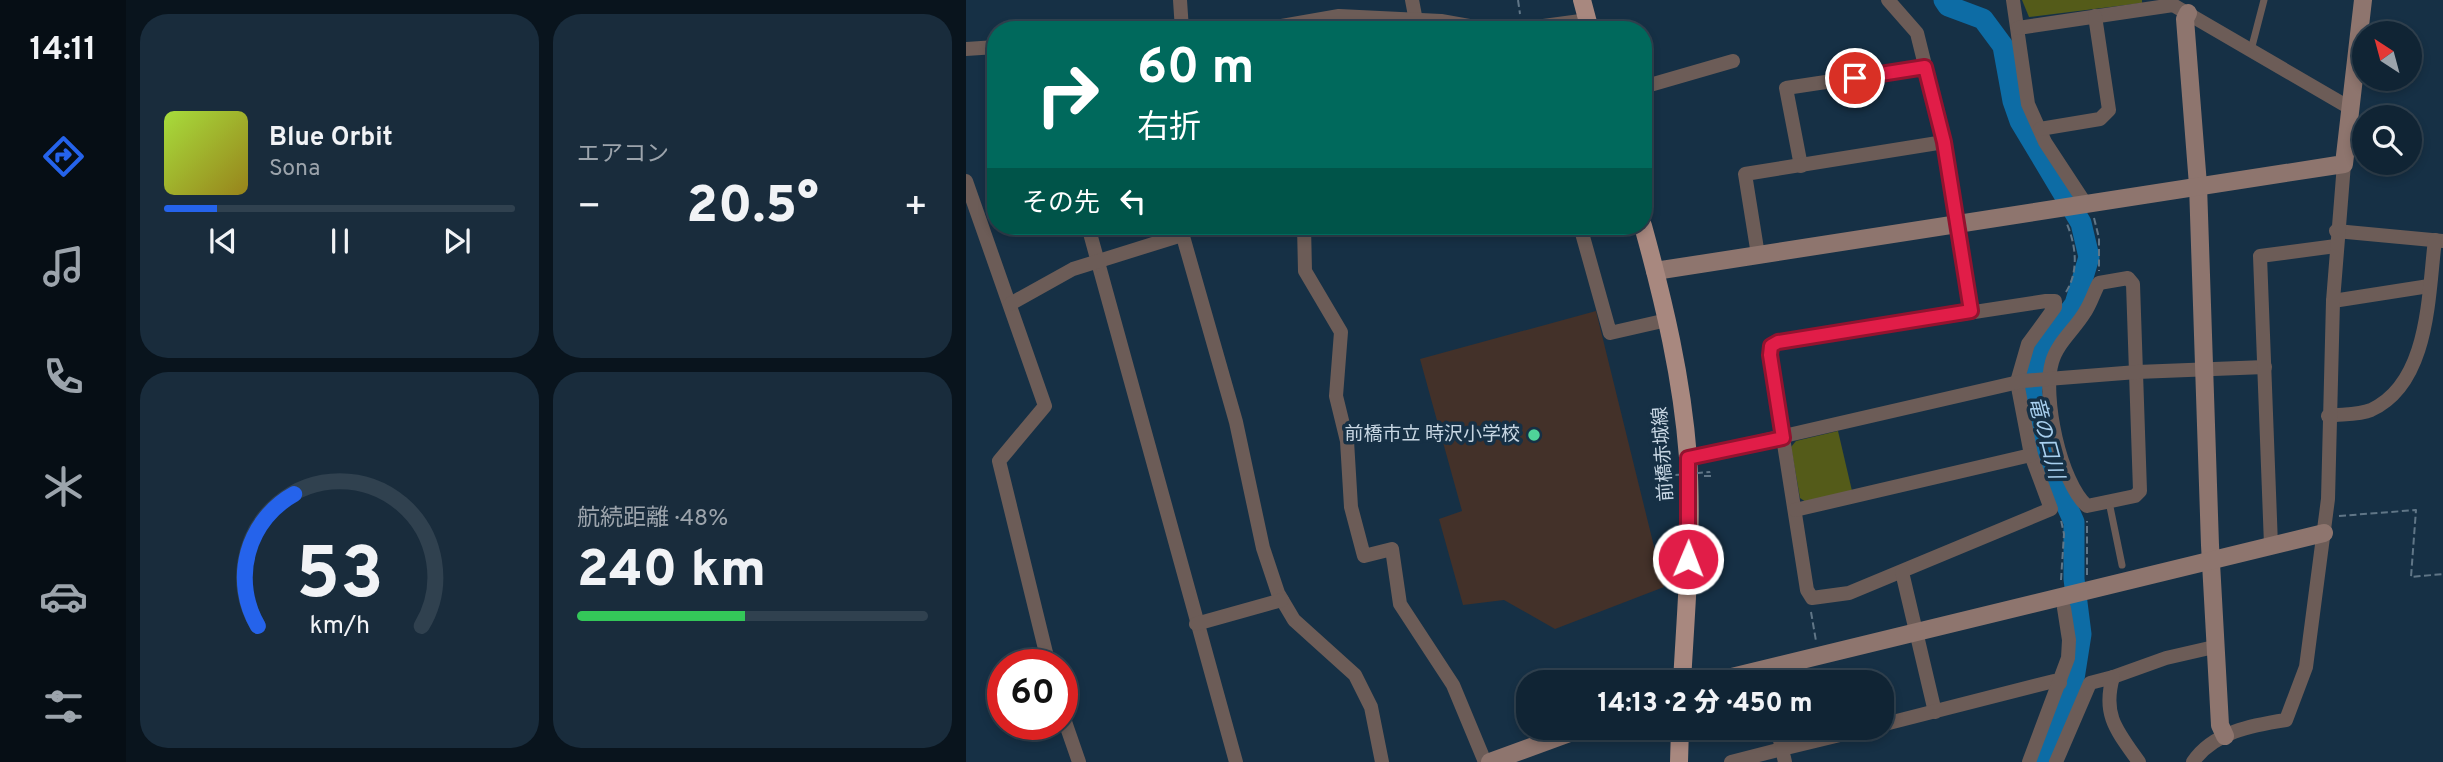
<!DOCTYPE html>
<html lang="ja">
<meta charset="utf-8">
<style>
:root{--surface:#102434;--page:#192c3c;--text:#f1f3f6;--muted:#9ca4ac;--line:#30414f;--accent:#2563eb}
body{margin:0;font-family:Overpass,"Noto Sans JP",sans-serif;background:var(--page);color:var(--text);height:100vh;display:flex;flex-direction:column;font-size:26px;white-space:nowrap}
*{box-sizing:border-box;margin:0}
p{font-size:23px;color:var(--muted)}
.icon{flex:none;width:38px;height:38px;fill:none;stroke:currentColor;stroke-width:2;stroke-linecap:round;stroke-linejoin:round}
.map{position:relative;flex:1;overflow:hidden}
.details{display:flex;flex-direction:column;gap:14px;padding:14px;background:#09141d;width:840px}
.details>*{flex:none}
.top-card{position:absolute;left:21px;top:21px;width:665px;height:214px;border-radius:28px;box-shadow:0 4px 10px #0003,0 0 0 2px var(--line);background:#00695c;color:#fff;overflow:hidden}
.needle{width:46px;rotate:324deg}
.fabs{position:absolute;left:1386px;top:21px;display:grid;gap:14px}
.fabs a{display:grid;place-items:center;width:70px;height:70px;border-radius:50%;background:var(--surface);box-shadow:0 4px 10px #0003,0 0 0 2px var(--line);font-size:35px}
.speed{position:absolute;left:21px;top:649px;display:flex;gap:14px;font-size:35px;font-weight:700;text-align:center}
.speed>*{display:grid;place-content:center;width:91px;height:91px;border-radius:50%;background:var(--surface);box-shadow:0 4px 10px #0003,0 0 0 2px var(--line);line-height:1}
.speed .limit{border:10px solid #d22;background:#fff;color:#111}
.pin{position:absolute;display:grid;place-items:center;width:60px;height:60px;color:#fff;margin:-30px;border:4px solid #fff;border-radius:50%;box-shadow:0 2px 7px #0007}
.me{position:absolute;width:77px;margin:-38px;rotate:1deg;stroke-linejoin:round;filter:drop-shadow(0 0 5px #0008)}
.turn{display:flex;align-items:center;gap:24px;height:147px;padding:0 35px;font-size:32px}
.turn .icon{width:91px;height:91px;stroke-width:2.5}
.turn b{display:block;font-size:49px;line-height:60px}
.then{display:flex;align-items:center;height:66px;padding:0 35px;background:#0003;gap:14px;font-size:26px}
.big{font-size:52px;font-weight:800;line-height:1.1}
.details .tile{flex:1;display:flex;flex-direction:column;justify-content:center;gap:10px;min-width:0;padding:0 24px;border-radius:28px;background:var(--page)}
.details .dial{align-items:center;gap:0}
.dial svg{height:182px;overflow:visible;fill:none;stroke:var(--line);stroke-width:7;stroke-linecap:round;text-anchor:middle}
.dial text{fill:var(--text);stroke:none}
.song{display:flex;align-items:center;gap:21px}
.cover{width:84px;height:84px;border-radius:10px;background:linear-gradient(135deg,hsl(80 70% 55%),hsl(50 70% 35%))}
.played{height:7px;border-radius:4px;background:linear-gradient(90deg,var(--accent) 15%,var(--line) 15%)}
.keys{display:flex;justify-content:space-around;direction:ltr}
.heat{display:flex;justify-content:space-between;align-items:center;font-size:38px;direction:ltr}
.charge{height:10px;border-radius:5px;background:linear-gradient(90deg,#34c759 48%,var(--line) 0)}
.details .tiles{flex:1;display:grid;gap:14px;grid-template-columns:repeat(2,1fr)}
.trip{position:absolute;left:550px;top:670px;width:378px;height:70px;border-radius:28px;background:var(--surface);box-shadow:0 4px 10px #0003,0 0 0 2px var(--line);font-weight:800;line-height:70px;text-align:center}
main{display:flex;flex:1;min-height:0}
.dock{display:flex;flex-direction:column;width:126px;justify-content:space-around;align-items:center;background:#060e15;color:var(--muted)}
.dock .icon{width:49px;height:49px}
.dock .on{color:var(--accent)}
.dock b{font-size:32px;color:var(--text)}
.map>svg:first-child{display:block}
</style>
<main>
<nav class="dock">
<b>14:11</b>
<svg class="icon on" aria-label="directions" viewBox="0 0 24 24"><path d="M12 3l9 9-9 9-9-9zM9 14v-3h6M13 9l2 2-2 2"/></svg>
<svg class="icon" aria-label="music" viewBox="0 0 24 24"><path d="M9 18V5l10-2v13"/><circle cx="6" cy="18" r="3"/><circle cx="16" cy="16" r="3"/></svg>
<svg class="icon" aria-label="phone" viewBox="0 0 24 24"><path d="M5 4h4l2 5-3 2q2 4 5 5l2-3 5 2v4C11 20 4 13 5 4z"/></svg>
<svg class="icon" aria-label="climate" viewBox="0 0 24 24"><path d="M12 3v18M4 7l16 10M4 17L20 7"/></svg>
<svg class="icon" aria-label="car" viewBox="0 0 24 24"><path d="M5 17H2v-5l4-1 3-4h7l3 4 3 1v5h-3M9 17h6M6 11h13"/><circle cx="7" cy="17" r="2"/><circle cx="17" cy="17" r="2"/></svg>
<svg class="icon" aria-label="filters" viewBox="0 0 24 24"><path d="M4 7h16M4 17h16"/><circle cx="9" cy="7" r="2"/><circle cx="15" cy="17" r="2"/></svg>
</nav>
<section class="details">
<div class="tiles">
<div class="tile">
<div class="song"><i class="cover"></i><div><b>Blue Orbit</b><p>Sona</p></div></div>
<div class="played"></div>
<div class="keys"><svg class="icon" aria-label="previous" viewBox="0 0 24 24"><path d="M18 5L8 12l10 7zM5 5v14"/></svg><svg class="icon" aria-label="pause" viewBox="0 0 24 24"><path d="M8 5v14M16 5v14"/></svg><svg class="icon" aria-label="next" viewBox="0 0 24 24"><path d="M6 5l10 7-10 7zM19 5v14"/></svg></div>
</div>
<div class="tile"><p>エアコン</p>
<div class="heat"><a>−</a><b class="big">20.5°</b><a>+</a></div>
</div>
<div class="tile dial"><svg viewBox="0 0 100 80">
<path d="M14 69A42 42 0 1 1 86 69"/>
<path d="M14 69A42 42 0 0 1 30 11" stroke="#2563eb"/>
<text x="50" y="56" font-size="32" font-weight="700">53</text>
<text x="50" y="72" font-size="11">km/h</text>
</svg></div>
<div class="tile"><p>航続距離 · 48%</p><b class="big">240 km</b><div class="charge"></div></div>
</div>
</section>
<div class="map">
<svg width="1477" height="762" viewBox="0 0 1477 762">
<rect width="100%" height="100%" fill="#163045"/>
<!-- education -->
<path fill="#433129" d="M630 311 698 587 589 629 538 600 497 605 473 519 496 511 454 359Z"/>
<!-- green -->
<g fill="#545b19">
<path d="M1056 0H1176V3L1063 17Z"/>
<path d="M872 431 886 491 840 502 834 498 825 447 830 441Z"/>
</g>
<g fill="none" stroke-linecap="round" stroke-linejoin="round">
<!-- river -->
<path stroke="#0d6ca5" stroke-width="21" d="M978 0 982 6 1017 19 1037 46 1047 101 1054 121 1115 223 1123 257 1109 304 1080 343 1065 391 1087 475 1108 522V579L1115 634 1107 685 1082 745 1079 762"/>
<!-- path -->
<g stroke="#607687" stroke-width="2" stroke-dasharray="7 3.5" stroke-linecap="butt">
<path d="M552 0 554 14"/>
<path d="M1128 218 1133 238V271"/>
<path d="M1100 292C1113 271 1110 246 1101 224"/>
<path d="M738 476H745L744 472"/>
<path d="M1373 516 1450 510 1445 577 1477 574"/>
<path d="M1121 575V521"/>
<path d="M1095 580 1098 534 1095 520"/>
<path d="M845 612 850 641"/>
</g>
<!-- lane -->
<g stroke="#6c5c57" stroke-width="7">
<path d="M1285 50 1298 0"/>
<path d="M1143 502 1156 565"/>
</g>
<!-- street -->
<g stroke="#6c5c57" stroke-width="14">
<path d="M214 0 216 30"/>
<path d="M446 0 450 21"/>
<path d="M922 0 951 33 978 142 1005 311"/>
<path d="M1047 0 1062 104 1079 142 1119 203"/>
<path d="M1052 28 1207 5 1384 108"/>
<path d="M266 30 310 27 373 16 475 21 520 29H555L622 20"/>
<path d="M0 49 30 47"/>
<path d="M677 87 767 61"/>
<path d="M1074 129 1134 119 1143 110 1129 16"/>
<path d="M835 166 820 88 959 67"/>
<path d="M0 181 79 406 33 461 83 665"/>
<path d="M122 226 270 762"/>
<path d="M214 226 270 422 297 548 312 593 328 620 389 675 405 707 416 762"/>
<path d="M338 226 339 271 375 332 370 396 381 441 385 507 398 556 426 549 434 604 487 685 519 762"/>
<path d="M614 226 644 333 701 320"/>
<path d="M1370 231 1477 241"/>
<path d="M792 255 779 174 978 142"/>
<path d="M1162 278 1167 284 1174 491 1169 496 1121 506C1094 482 1076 396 1086 362 1091 343 1109 329 1119 312 1125 303 1128 292 1133 283Z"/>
<path d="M1080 301H1089V307L1062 344 1051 382 1065 455 1085 509 883 593 846 598 841 590 804 355 805 346 812 342Z"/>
<path d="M1367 301 1463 286"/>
<path d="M44 304 107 269 216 235"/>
<path d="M1362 416C1375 414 1393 415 1405 410 1464 383 1462 294 1469 240"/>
<path d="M722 458 1057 381 1171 372 1299 367"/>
<path d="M829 510 1065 455"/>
<path d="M1305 545 1294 256 1370 246"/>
<path d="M936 572 969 712"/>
<path d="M230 624 316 600"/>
<path d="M1147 677 1200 658 1248 647"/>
<path d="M96 713 113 762"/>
<path d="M915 725 1088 681 1094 683"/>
<path d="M765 762 816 749 811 728"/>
<path d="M819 762 816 749 903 728"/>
<path d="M1063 762 1102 658 1103 640 1098 608"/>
<path d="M1090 762 1124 683 1147 677C1136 715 1151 731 1173 762"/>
<path d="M1227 762C1247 732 1287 725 1320 720L1340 667 1362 499 1367 301 1378 164"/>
</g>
<!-- secondary -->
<g stroke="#8e756e" stroke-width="18">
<path d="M1222 13 1219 19 1232 185 1244 545 1254 725 1259 736"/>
<path d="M689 271 1378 164 1397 0"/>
<path d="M745 682 1358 533"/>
<path d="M524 762 617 728"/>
</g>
<!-- primary -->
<g stroke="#a8887f" stroke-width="18">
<path d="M616 0 624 30"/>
<path d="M677 226C698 302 716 378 722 457 727 532 720 608 716 682"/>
<path d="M713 762 714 728"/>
</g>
<!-- path-bridge -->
<path stroke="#607687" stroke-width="2" stroke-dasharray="7 3.5" stroke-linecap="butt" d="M709 475 744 472"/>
</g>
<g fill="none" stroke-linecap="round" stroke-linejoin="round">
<!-- route casing -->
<g stroke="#92132f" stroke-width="18">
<path id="route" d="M722 559V458L817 438 804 355 805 346 812 342 1005 311 978 142 959 67 889 78"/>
</g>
<!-- route -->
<use href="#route" stroke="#e11d48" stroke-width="12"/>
</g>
<!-- markers -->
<circle fill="#4fd399" stroke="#163045" stroke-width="2.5" cx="568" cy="435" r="7"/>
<g text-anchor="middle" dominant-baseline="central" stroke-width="7" stroke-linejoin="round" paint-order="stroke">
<!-- poi labels -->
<g font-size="19" fill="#c7d6e3" stroke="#163045" text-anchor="end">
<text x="554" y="435">前橋市立 時沢小学校</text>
</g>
<!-- street labels -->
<g font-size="19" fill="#c7d6e3" stroke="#163045">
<text transform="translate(698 454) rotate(-94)">前橋赤城線</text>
</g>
<!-- water labels -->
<g font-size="21" font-style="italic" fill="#a9d0ef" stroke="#163045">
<text transform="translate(1079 438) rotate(75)">竜の口川</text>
</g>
</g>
</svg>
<div class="fabs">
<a><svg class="needle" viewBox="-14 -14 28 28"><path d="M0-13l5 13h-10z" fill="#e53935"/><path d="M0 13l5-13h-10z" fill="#9ca4ac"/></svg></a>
<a><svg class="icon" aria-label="search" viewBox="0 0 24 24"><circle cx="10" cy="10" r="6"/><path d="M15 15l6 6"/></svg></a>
</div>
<div class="speed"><div class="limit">60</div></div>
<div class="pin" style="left:889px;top:78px;background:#d93025"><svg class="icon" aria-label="arrive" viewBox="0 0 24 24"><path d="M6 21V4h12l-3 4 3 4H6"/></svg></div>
<svg class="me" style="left:722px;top:559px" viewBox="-20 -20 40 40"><circle r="17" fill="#e11d48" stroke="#fff" stroke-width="3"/><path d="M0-11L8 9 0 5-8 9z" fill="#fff"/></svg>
<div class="trip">14:13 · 2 分 · 450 m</div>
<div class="top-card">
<div class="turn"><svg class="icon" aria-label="right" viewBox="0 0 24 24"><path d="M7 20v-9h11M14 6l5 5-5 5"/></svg><div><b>60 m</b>右折</div></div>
<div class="then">その先<svg class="icon" aria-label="left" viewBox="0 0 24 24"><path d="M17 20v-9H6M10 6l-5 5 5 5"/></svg></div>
</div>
</div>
</main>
